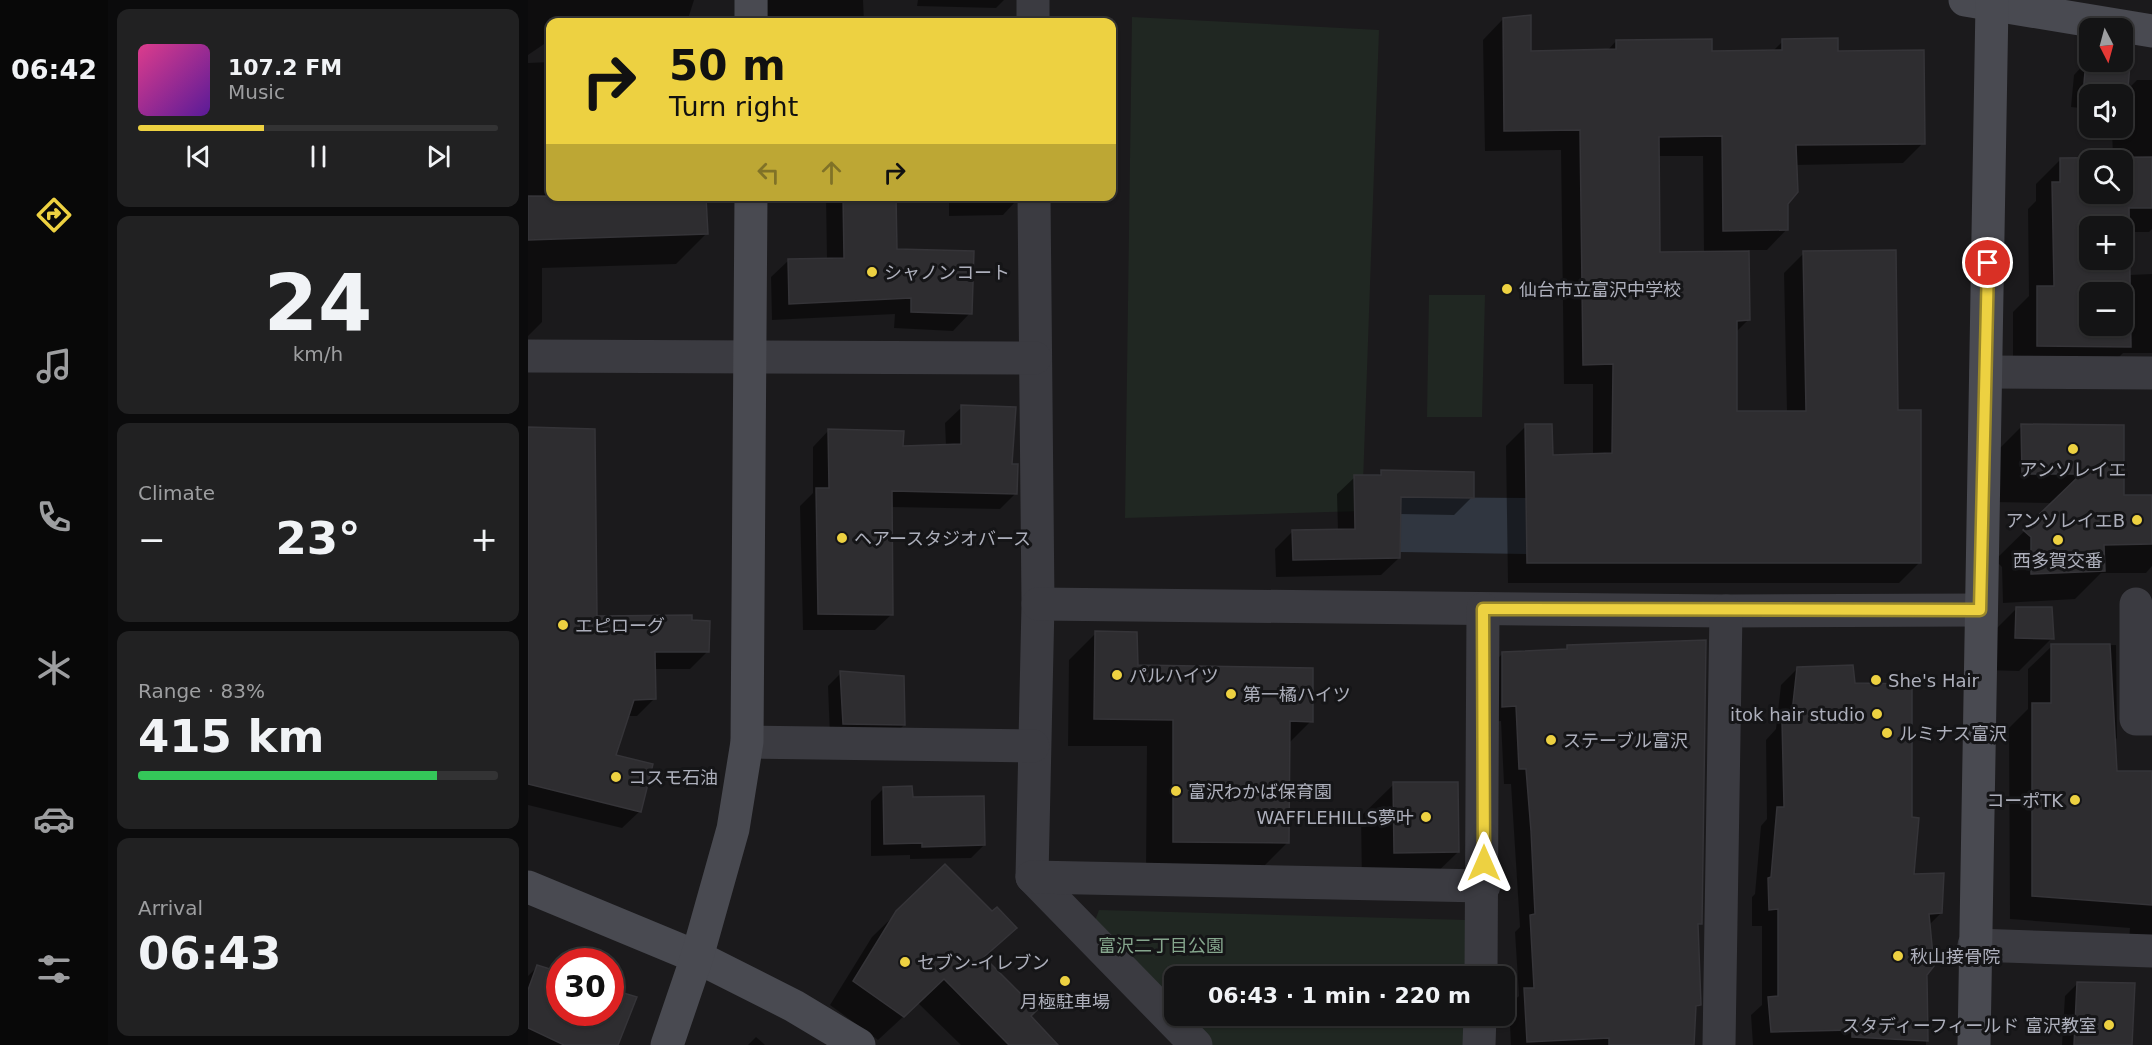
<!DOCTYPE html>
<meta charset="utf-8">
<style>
:root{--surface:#141415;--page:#212122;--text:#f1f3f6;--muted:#9d9ea0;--line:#333334;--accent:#edd141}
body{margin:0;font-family:"DejaVu Sans","Noto Sans JP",sans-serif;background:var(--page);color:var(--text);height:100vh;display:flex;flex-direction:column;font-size:22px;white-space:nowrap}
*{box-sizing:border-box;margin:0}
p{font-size:20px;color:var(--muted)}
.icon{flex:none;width:33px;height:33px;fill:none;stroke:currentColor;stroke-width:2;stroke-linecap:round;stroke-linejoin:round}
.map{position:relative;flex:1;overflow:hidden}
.drawer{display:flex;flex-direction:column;gap:9px;padding:9px;background:#0b0b0c;width:420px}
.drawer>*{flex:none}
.hud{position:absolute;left:18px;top:18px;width:570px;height:183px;border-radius:12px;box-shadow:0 2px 4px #0004,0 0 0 2px var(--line);background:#edd141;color:#111;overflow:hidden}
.needle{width:39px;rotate:174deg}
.tools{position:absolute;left:1551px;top:18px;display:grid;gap:12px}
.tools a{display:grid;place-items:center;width:54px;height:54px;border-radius:12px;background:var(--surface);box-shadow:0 2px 4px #0004,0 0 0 2px var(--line);font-size:30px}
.speed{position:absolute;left:18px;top:948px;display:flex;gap:12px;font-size:30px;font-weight:700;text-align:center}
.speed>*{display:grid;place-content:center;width:78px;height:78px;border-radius:50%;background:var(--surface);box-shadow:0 2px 4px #0004,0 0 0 2px var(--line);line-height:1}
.speed .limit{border:9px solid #d22;background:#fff;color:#111}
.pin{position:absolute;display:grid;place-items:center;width:51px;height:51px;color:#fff;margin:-26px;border:3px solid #fff;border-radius:50%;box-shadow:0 2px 6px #0007}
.me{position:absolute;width:66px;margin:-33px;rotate:0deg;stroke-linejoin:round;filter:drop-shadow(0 0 4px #0008)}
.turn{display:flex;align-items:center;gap:21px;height:126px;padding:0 24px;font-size:27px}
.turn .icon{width:78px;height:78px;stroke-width:2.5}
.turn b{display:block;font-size:42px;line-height:51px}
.lanes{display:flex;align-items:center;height:57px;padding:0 24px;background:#0003;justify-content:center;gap:30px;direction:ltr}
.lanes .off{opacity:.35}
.big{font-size:45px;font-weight:800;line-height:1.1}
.drawer .tile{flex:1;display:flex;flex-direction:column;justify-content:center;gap:9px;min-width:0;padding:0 21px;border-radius:12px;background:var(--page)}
.drawer .dial{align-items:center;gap:0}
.dial b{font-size:78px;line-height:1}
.song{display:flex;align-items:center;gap:18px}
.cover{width:72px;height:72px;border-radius:9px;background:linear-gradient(135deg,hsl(330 70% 55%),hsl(270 70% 35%))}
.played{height:6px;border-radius:3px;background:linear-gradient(90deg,var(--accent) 35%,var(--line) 35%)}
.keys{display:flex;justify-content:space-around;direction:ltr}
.heat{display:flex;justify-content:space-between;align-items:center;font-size:33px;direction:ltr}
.charge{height:9px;border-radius:4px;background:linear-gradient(90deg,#34c759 83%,var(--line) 0)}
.trip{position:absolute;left:636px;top:966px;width:351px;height:60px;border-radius:12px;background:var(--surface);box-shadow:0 2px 4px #0004,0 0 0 2px var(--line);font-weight:800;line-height:60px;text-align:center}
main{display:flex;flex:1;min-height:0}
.tab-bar{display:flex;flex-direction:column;width:108px;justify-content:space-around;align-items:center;background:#080808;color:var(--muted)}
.tab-bar .icon{width:42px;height:42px}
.tab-bar .active{color:var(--accent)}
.tab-bar b{font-size:27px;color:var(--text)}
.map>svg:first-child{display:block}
</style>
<main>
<nav class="tab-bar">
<b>06:42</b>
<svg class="icon active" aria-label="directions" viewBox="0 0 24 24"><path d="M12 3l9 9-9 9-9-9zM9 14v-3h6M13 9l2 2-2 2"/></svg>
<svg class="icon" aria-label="music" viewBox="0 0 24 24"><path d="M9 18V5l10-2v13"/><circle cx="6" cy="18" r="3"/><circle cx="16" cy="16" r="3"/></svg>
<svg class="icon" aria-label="phone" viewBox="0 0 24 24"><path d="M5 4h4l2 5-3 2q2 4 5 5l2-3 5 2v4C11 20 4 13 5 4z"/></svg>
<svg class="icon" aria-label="climate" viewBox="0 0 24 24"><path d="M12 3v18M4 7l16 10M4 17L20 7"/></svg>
<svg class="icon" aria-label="car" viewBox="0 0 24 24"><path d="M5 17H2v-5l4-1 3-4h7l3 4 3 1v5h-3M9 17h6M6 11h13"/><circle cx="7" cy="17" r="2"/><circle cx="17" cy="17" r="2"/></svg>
<svg class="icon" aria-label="filters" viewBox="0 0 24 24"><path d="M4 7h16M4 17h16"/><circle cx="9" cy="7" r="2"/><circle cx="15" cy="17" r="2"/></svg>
</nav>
<section class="drawer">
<div class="tile">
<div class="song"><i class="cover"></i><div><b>107.2 FM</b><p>Music</p></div></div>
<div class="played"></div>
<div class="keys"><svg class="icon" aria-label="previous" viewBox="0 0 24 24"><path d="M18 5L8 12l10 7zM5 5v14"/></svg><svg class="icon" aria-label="pause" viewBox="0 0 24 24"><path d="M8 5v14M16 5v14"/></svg><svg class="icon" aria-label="next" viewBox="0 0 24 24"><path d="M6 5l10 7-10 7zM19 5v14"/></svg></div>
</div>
<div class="tile dial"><b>24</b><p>km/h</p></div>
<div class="tile"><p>Climate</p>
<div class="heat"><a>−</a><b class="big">23°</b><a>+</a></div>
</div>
<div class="tile"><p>Range · 83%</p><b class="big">415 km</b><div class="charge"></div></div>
<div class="tile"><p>Arrival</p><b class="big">06:43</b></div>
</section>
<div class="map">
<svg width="1624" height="1045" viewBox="0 0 1624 1045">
<rect width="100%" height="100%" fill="#1b1a1c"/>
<!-- green -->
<g fill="#202722">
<path d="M604 17 851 30 834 511 597 518Z"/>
<path d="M901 295H957L954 417H899Z"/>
<path d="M571 910 940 920 939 976H646V1009L565 926Z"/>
<path d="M653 1016H939V1045H682Z"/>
</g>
<!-- water -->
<path fill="#303640" d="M873 497 1000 498 999 554 872 552Z"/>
<!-- shadow -->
<g fill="#0007" fill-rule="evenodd">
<path d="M0 0H166L159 22H117L115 17H46L41 22H22V40L0 55Z"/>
<path d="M240 0H335L336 22H240Z"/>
<path d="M390 0H476L468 8 389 6Z"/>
<path d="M975 19 1001 53 1079 51 1088 41 1183 52H1244L1255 41 1309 53 1395 143 1375 163 1267 165 1258 204 1259 229 1239 250H1220V320L1207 333 1208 412H1259L1256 273 1276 253 1369 411 1391 563 1371 583H980L978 446 998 426 1024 456 1065 455V384H1036L1033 150 957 151 955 40ZM1129 156H1175L1176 253 1130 254Z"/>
<path d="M1559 61 1598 91 1609 80H1624V229L1621 232H1600L1601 275 1624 274V353H1595L1577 371H1485V312L1501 296 1500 209 1508 201V184L1533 159H1585L1584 128H1594V94H1562V109L1543 107 1546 75ZM1562 160H1594V194H1562ZM1562 226H1594V260H1562ZM1562 292H1594V326H1562Z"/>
<path d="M22 62V196H177L179 233 148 264 14 268V322L0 336V63Z"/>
<path d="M298 196H367V250L442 313 425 331 366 328 367 314 244 320 243 277 261 260H299Z"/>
<path d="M421 196H487L486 203 475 215 421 216Z"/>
<path d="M434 407 483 466 488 493 472 509 363 507 364 614 347 630H275L272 506 285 493V447L301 430 374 447 418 446 417 423Z"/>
<path d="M1494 426 1594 496H1624V566L1618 573H1573L1547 599 1475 603 1474 567 1467 560 1525 503 1465 502V455Z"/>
<path d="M0 428 68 617 163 622 180 651 162 669H126V699L109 716H99L87 756 112 811 94 828 0 805Z"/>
<path d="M854 472 944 497 926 515 871 514V558L853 575 748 577 747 549 765 531H810L809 494 827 477 849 476Z"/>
<path d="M1489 608 1524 638 1491 671 1455 670 1456 641Z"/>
<path d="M568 633 608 666 783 721 760 744V842L733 869H618L619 746H540L541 660Z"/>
<path d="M1588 645 1589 738 1565 761 1624 791V963L1600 955 1602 928 1482 919 1481 728 1500 709V669L1524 646Z"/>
<path d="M1040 647 1173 923 1169 927 1171 1005 1166 1010 1165 1045H983L981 1005 991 996 987 932 992 927 983 784H976L973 721 960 722 959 669 974 654 1036 651Z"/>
<path d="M1270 668 1325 685 1382 819 1384 875 1413 913 1401 925 1398 1045H1225L1223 1015 1234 1005V926H1224V897L1227 894 1233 826 1239 819 1238 740 1248 729 1253 685Z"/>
<path d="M313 673 376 725 363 738 302 737 300 686Z"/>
<path d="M866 784 930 852 897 884 834 885 833 816Z"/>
<path d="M356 788 383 799 456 845 443 858 382 859V855L343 856V801Z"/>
<path d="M417 866 464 913 487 928 456 958 501 1016 528 1045H433L390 1003 350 1040 302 1005 344 937Z"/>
<path d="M9 967 32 1012 88 1045H0V976Z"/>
<path d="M1550 983 1602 1045H1534L1537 996Z"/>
<path d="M228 1037 237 1045H220Z"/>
</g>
<!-- building -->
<g fill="#2e2d30" stroke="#353438" stroke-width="1.5" fill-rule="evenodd">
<path d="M1003 15V51L1088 49V40L1184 39V51L1254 50V39L1310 38V51L1396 50 1397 144 1268 145 1270 192 1260 204V230L1195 231 1194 136 1131 137 1132 252 1221 251 1222 320 1209 321V411H1278L1275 251 1368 250 1370 410H1393V563H999L997 424H1024L1025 455 1084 453 1085 364 1055 365 1052 130 976 131 975 18Z"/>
<path d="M1558 60 1602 64 1599 99H1594V94L1555 95Z"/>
<path d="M1624 157V208H1601L1603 347 1509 346V286H1526L1524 182H1532V158ZM1562 160H1594V194H1562ZM1562 226H1594V260H1562ZM1562 292H1594V326H1562Z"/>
<path d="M0 196 178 197 180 234 0 240Z"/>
<path d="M315 196H368L369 249 446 251 444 314 383 312V298L261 304 260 259 316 258Z"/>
<path d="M433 405 488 407 484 464H490L489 494 364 491 365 615 290 614 288 488H301L300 429 376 431 375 446 433 444Z"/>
<path d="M1493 424 1596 425V495H1624V544L1576 545 1577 571 1503 574V537L1495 530 1553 474H1494Z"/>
<path d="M0 427 67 429 69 616 164 615V620L182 621 181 652H127L128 699 106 700 88 755 125 764 113 812 0 784Z"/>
<path d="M853 470 946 472V498L873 497 872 558 765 560 764 530 827 529 826 475H853Z"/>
<path d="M1488 607H1524L1526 639 1487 638Z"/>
<path d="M567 631 609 632 610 665 785 668V722L762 721 761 843 645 842V720L566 719Z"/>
<path d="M1178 640 1174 924H1170L1173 1005 1168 1006 1166 1045H1081V1038L999 1042 996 988H1006L1002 915 1007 914 1003 831 998 769H991L988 706 974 707V652L1039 649V645Z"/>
<path d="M1523 644H1582L1589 771H1624V905L1504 896V703H1523Z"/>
<path d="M1325 665 1327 683 1384 684V817L1391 818 1386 874 1416 873 1414 913 1401 914 1406 966 1399 975 1400 1041 1324 1037V1030L1243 1032 1240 997 1250 996V909L1241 910 1240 878 1243 877 1249 807H1256L1254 721 1263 722 1269 667Z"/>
<path d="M312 671 376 676 377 725 315 724Z"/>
<path d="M865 782H930L931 852 866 853Z"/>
<path d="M384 786 385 797 456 796 457 845 394 847V843L356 844 355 787Z"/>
<path d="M417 864 464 911 469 907 489 928 456 957 509 1010 503 1016 530 1045H481L416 979 376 1017 325 981 368 911Z"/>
<path d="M9 965 32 972V1012H82V989L109 997 90 1045H36L0 1028V990Z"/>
<path d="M1549 982 1607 983 1604 1045H1546Z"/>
</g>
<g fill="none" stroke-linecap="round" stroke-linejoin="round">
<!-- street -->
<g stroke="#3b3b41" stroke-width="33">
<path d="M505 0V22"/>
<path d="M506 196 510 604 504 877 668 1045"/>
<path d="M0 356 507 358"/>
<path d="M1458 372 1624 373"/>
<path d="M510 604 1198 611 1452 610"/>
<path d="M1608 604V719H1624"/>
<path d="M219 742 505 746"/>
<path d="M504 877 956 886"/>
<path d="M1446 945 1624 951"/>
<path d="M953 976 955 609"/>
<path d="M951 1045 952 1016"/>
<path d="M1191 1045 1198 611"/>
</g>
<!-- secondary -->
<g stroke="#494a51" stroke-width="33">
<path d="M1437 0 1624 31"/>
<path d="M223 22V0"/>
<path d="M0 887 169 957 266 1006 331 1045"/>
<path d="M139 1045 169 957 205 829 219 742 223 196"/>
<path d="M1446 1045 1464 3"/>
</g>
</g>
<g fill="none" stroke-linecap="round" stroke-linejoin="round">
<!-- route casing -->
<g stroke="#9a882a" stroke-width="15">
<path id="route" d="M956 863 955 609 1452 610 1460 263"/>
</g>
<!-- route -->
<use href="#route" stroke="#edd141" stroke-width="10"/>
</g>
<!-- markers -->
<g fill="#edd141" stroke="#151517" stroke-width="2">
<circle cx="344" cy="272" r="6"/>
<circle cx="979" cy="289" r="6"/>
<circle cx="1545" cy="449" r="6"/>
<circle cx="1609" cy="520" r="6"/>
<circle cx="314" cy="538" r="6"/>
<circle cx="1530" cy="540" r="6"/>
<circle cx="35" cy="625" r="6"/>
<circle cx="589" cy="675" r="6"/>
<circle cx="1348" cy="680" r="6"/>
<circle cx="703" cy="694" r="6"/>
<circle cx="1349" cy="714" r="6"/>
<circle cx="1359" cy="733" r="6"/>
<circle cx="1023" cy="740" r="6"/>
<circle cx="88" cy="777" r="6"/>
<circle cx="648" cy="791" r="6"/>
<circle cx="1547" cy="800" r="6"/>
<circle cx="898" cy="817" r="6"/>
<circle cx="1370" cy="956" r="6"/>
<circle cx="377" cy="962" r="6"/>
<circle cx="537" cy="981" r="6"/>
<circle cx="1581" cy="1025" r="6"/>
</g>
<g text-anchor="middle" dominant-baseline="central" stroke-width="6" stroke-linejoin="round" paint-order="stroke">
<!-- poi labels -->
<g font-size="18" fill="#adafbb" stroke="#151517" text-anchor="start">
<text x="356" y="272">シャノンコート</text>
<text x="991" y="289">仙台市立富沢中学校</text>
<text x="1545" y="469" text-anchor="middle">アンソレイエ</text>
<text x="1597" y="520" text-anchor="end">アンソレイエB</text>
<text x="326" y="538">ヘアースタジオバース</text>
<text x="1530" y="560" text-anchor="middle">西多賀交番</text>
<text x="47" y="625">エピローグ</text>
<text x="601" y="675">パルハイツ</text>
<text x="1360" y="680">She's Hair</text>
<text x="715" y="694">第一橘ハイツ</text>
<text x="1337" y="714" text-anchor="end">itok hair studio</text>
<text x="1371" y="733">ルミナス富沢</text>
<text x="1035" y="740">ステーブル富沢</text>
<text x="100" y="777">コスモ石油</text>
<text x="660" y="791">富沢わかば保育園</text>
<text x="1535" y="800" text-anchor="end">コーポTK</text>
<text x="886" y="817" text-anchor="end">WAFFLEHILLS夢叶</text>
<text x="1382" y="956">秋山接骨院</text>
<text x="389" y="962">セブン-イレブン</text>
<text x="537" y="1001" text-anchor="middle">月極駐車場</text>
<text x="1569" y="1025" text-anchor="end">スタディーフィールド 富沢教室</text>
</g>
<!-- park labels -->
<g font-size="18" fill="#85a68d" stroke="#151517">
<text x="633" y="945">富沢二丁目公園</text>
</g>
</g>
</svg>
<div class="tools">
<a><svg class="needle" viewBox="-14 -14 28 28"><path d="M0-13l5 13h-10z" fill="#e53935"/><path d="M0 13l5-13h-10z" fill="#9d9ea0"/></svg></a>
<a><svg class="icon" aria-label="sound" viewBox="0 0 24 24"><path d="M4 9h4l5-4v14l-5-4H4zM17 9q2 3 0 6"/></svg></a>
<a><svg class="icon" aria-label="search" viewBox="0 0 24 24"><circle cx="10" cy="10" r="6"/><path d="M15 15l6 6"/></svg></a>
<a>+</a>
<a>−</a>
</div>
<div class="speed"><div class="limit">30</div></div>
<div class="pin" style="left:1460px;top:263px;background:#d93025"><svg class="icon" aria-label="arrive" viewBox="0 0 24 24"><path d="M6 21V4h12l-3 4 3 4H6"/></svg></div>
<svg class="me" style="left:956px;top:863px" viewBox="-20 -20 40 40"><path d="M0-17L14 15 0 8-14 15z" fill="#edd141" stroke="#fff" stroke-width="4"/></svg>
<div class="trip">06:43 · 1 min · 220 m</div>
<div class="hud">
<div class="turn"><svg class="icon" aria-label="right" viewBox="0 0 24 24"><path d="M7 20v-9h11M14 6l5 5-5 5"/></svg><div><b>50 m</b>Turn right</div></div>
<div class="lanes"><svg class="icon off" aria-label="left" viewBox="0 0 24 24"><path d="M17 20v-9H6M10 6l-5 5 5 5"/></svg><svg class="icon off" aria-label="ahead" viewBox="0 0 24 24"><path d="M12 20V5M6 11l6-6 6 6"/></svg><svg class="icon" aria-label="right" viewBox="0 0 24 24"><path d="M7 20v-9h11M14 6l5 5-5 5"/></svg></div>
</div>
</div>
</main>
